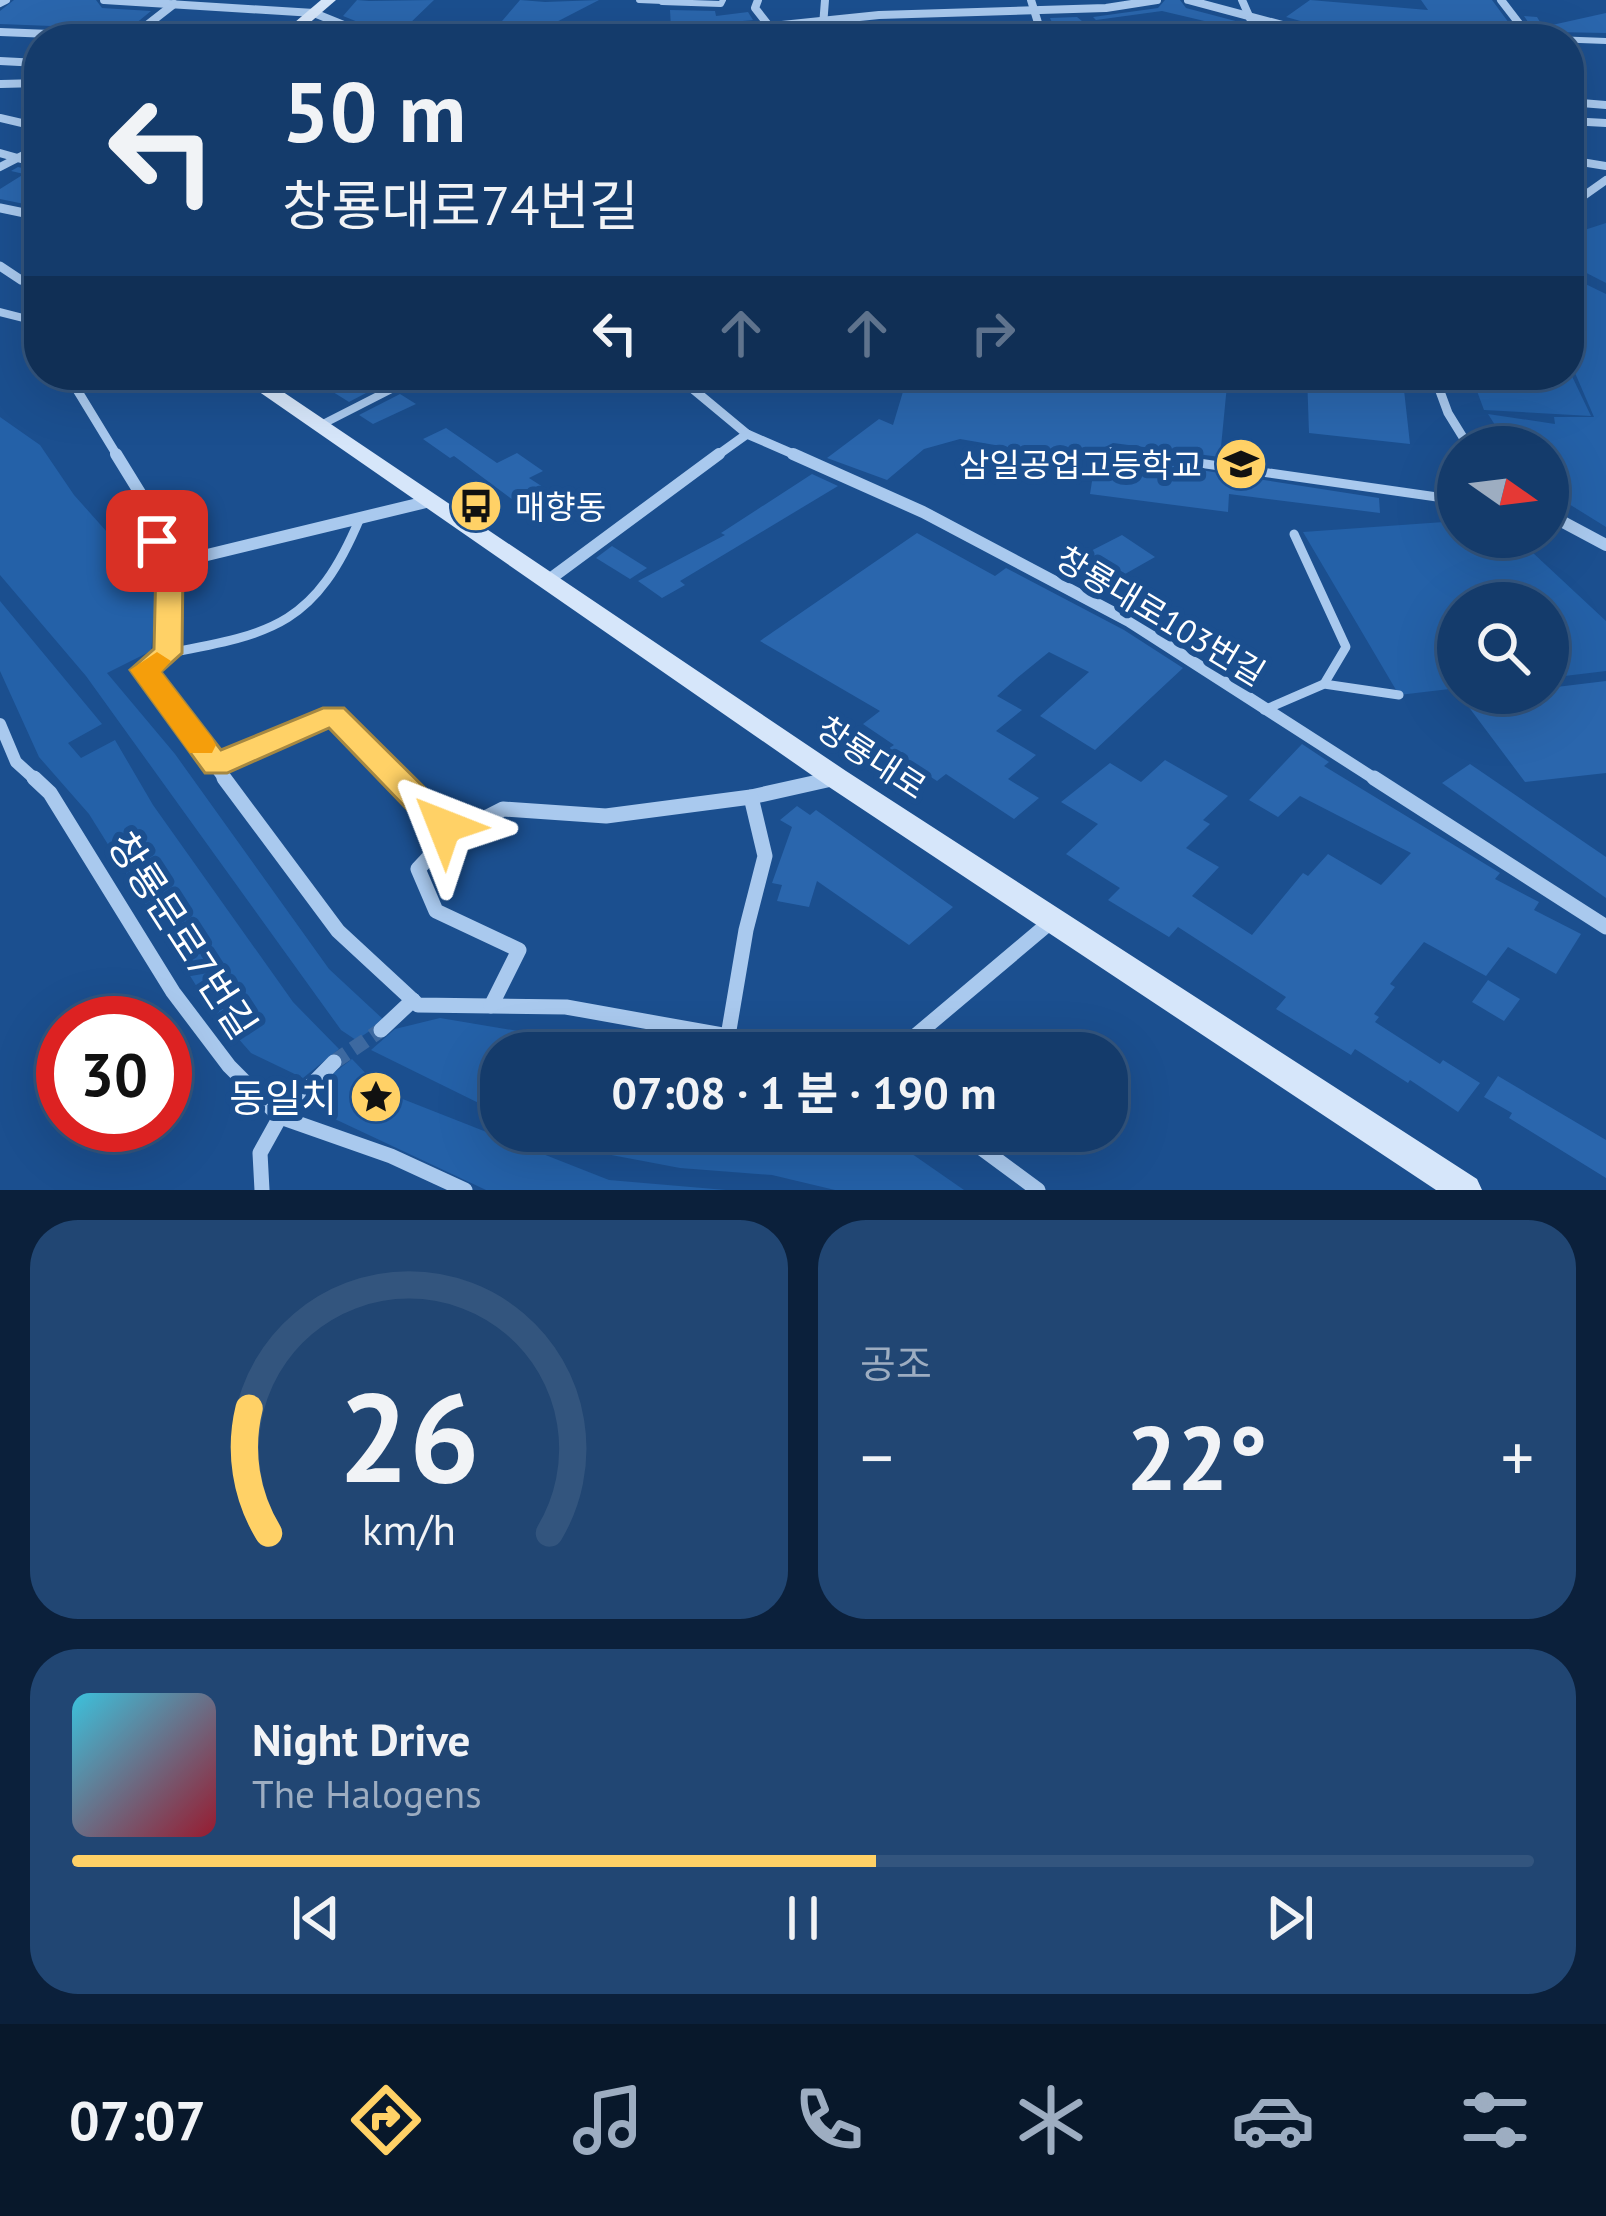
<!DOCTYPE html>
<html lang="ko">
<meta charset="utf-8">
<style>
:root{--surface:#143b6b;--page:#214673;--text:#f1f3f6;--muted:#9dadc1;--line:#33557e;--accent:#ffd166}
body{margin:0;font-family:"PT Sans","Noto Sans KR",sans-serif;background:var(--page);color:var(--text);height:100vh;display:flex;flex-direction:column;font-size:45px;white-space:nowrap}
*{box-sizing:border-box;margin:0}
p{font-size:39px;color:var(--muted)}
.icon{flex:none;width:66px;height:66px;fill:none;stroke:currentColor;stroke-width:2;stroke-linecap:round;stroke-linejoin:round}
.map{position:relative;height:1190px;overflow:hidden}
.panel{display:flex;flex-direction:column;gap:30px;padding:30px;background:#0b203b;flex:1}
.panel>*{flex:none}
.banner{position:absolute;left:24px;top:24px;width:1560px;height:366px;border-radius:48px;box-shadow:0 12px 48px #0002,0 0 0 3px var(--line);background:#143b6b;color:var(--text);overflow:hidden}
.needle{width:78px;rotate:104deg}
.controls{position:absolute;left:1437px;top:426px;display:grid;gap:24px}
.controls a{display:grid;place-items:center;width:132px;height:132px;border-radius:50%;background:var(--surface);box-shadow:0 12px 48px #0002,0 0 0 3px var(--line);font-size:60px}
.speed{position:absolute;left:36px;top:996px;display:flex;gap:24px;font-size:60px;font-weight:700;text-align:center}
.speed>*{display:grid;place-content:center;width:156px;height:156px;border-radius:50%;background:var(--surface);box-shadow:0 12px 48px #0002,0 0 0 3px var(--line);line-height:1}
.speed .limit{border:18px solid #d22;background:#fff;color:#111}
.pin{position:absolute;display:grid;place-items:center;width:102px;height:102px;color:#fff;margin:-51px;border-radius:24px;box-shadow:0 6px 18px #0006}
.me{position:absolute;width:132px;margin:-66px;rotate:315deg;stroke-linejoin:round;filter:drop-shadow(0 0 9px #0008)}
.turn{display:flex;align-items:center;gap:42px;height:252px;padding:0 60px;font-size:54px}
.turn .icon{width:156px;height:156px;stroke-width:2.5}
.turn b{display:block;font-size:84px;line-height:102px}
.lanes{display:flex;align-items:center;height:114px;padding:0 60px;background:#0003;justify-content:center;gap:60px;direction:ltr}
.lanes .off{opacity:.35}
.big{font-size:90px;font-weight:700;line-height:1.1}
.panel .card{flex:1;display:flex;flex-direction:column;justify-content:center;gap:18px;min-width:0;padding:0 42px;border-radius:48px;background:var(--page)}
.panel .dial{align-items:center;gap:0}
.dial svg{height:312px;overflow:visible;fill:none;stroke:var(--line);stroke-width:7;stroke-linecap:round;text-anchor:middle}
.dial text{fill:var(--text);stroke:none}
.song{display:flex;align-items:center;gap:36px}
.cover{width:144px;height:144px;border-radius:18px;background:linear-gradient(135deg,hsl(190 70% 55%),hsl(350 70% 35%))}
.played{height:12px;border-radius:6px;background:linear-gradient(90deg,var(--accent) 55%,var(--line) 55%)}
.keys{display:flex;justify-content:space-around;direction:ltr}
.heat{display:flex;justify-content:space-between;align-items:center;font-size:66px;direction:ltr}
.panel .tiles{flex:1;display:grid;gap:30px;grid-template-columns:1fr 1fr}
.card:last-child{grid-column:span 2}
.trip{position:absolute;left:480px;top:1032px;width:648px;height:120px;border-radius:48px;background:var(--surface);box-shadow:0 12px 48px #0002,0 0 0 3px var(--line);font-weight:700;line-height:120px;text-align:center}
.tabs{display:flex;height:192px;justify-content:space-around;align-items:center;background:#08182b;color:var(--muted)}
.tabs .icon{width:84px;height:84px}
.tabs .current{color:var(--accent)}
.tabs b{font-size:54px;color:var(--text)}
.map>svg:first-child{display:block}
</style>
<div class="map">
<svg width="1606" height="1190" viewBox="0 0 1606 1190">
<rect width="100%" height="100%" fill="#1b4f8f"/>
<!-- green -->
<g fill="#2461a8">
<path d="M1606 223V283L1569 264V235Z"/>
<path d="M1569 276 1606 294V527L1548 491V447H1509L1488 414 1555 424 1554 417H1594L1569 359Z"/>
<path d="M1569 370 1591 416 1484 410 1471 375H1569Z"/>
<path d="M0 417 40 445 74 495 124 551 154 546 159 572 151 651 107 673 175 754 329 969 385 1021 356 1040 341 1030 86 676 0 575Z"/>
<path d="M1458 521V537H1516L1606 621V671L1548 678V603H1458V688L1399 695 1303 532Z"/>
<path d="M0 601 102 724 68 743 81 758 115 740 153 805 293 1002 339 1049 303 1078 251 1053 207 1003 89 814 39 757 0 671Z"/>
<path d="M440 1018 650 1053H501V1114L371 1050 395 1029Z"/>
<path d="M352 1059 374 1082 352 1098 372 1117 395 1096 609 1180 726 1190H486L322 1113 314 1088Z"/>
<path d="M549 1131H879L964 1190H835L772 1175 680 1168 606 1154Z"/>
</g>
<!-- building -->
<g fill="#2a66ad">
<path d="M14 0H96L102 8 151 11 129 29 0 24V11Z"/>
<path d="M357 0 369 1 434 0 407 26 358 22 343 16Z"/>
<path d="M520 0 545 2 599 0 539 31H520L515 37 490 35Z"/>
<path d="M1165 0H1180L1186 8 1243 23 1247 31 1162 11 1096 20 1093 17 1158 8Z"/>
<path d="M1310 0 1428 10 1421 0H1492L1520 38 1482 39 1474 32 1468 35 1439 28 1437 39H1343L1337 31 1286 17Z"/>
<path d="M670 10 715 11 716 16 748 12 753 20 671 28Z"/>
<path d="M1606 13V33L1553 32 1546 38H1539L1524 16 1537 17 1543 27Z"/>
<path d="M1077 17 1099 35 1059 38 1050 18Z"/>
<path d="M18 167 39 172V207L0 199V189L24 174 11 171Z"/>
<path d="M306 375H369L383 384 349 402Z"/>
<path d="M908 375H1028L1154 386 1155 375H1228L1220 457 1113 443 1105 447V455L1379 498 1380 513 1229 494 1228 512 1090 494 1095 462 960 439 924 449 887 480 827 458 879 419 893 425Z"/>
<path d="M1307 375H1370V386L1404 390 1410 444 1309 433Z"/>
<path d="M400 394 416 404 373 424 359 415Z"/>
<path d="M446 428 497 463 517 453 543 471 529 478 571 505 541 521 454 456 450 458 423 439Z"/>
<path d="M812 474 838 486 680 581 685 585 662 598 638 581 725 535 721 533Z"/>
<path d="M917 533 995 576 1006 568 1124 630 1183 668 1095 750 1040 716 1089 672 1049 652 1017 678 997 696 1022 710 996 731 1036 755 1008 779 1039 798 1014 819 946 774 937 781 888 749 894 745 863 724 880 711 760 641Z"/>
<path d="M1122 535 1155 557 1125 574 1115 567 1091 589 1061 573 1081 556Z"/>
<path d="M612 546 647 568 630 579 596 558Z"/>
<path d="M1606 681V773L1525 782 1462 698 1548 693V688Z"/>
<path d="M1302 744 1329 762 1324 766 1500 873 1495 879 1539 902 1534 910 1581 934 1556 974 1508 947 1486 976 1424 942 1390 984 1395 987 1374 1014 1379 1017 1375 1022 1440 1064 1443 1060 1480 1083 1458 1112 1410 1080 1408 1083 1355 1049 1351 1055 1276 1009 1286 997 1178 927 1169 937 1108 900 1120 888 1066 854 1098 824 1061 802 1110 763 1141 782 1165 760 1228 796 1203 820 1210 824 1186 848 1219 867 1192 896 1252 935 1303 873 1308 876 1328 854 1381 885 1411 853 1300 796 1278 817 1249 800Z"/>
<path d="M1470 764 1606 857V898L1442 783Z"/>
<path d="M797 806 810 815 816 810 953 907 909 945 817 881 809 907 777 901 782 885 772 883 792 827 780 820Z"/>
<path d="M1488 980 1520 999 1504 1021 1472 1002Z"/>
<path d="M1498 1076 1606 1140V1178L1509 1118 1512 1113 1484 1097Z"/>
</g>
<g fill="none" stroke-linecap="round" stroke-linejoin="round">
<!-- street-tunnel -->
<path stroke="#3d69a0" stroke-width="15" stroke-dasharray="15 8" stroke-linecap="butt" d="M334 1062 381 1030"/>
<!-- lane-far2 -->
<g stroke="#a9c9ee" stroke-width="6">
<path d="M639 0 663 1"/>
<path d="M662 2 721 4 723 0"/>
<path d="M1553 39 1606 41"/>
</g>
<!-- lane-far1 -->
<g stroke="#a9c9ee" stroke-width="8">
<path d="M0 312 39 322"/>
<path d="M319 426 419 375"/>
<path d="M1112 451 1157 457"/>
</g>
<!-- lane -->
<g stroke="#a9c9ee" stroke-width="9">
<path d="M1136 454 1458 500"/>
<path d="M1294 534 1346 647 1324 684"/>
<path d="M168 653C275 634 316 623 360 518"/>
<path d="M1264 710 1324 684 1399 695"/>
</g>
<!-- street-far3 -->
<g stroke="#a9c9ee" stroke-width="8">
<path d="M104 0 314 13 356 30 464 39"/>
<path d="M758 0 755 8 769 26"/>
<path d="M1031 0 1043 39"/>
<path d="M1188 0 1335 39"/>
<path d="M1242 0 1259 39"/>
<path d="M1501 0 1531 39"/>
<path d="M0 3 6 0"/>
<path d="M0 32 176 39"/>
<path d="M133 36 174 4"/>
<path d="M523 39 663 37 879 15 1106 8 1157 0"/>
<path d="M822 39 825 0"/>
<path d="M0 61 39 63"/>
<path d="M1 84 39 83"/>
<path d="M1569 102 1606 105"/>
<path d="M0 118 39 127"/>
<path d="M1569 121 1606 123"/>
<path d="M0 153 39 164"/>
<path d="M1569 160 1606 166"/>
<path d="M0 167 39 147"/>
<path d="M1575 202 1606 180"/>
</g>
<!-- street-far2 -->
<g stroke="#a9c9ee" stroke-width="9">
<path d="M1569 207 1579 199"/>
<path d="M0 208 39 216"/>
<path d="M0 266 21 280 39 284"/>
<path d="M68 375 118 457"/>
<path d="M676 375 747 434 800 457"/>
<path d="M1434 375 1448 413 1469 447"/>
<path d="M715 457 747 434"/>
</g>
<!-- street-far1 -->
<g stroke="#a9c9ee" stroke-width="12">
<path d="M116 454 140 493 145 518 170 564 168 653 144 670 226 781"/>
<path d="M793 454 923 512 1129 621 1378 781"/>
<path d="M1548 514 1606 545"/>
<path d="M170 564 426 502"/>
<path d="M550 579 719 454"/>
<path d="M0 724 16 762 37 781"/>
<path d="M216 765 333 715 399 781"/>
<path d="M823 781 836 778"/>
</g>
<!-- street -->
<g stroke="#a9c9ee" stroke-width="15">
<path d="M34 778 50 793 173 992 229 1066 280 1117 391 1156 465 1190"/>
<path d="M224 778 338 931 418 1005 566 1007 728 1036 895 1053 1054 919"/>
<path d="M396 778 444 826 448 837 503 809 606 816 751 797 836 778"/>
<path d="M1374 778 1606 927"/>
<path d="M448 837 418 869 436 911 519 950 491 1006"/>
<path d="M381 1030 413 1000"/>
<path d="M728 1036 746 930 765 856 751 797"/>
<path d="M958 1131 1038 1190"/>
<path d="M262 1190 260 1153 280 1117 334 1062"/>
</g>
<!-- secondary -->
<g fill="#d6e6fa" fill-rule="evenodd">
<path d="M321 0H336L291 39H275Z"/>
<path d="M235 375H258L846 771 1477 1179 1482 1190H1436L826 785Z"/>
</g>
</g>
<!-- route -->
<path fill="#ffd166" stroke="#a68842" stroke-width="3" d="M157 533 166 536 183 564 182 653 161 672 221 750 323 708H344L455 818 460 826 455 835H432L329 728 227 773H205L130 670 154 649 156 564 144 541Z"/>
<!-- slow -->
<path fill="#f59e0b" d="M157 652 171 661 161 672 212 738 216 745 212 753H190L130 670Z"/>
<!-- icons -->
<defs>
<g id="school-disc" transform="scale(2.7)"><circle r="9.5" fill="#ffd166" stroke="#1b4f8f"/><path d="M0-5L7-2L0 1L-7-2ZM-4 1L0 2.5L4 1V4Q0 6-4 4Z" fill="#111"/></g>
<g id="bus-disc" transform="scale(2.7)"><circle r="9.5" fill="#ffd166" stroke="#1b4f8f"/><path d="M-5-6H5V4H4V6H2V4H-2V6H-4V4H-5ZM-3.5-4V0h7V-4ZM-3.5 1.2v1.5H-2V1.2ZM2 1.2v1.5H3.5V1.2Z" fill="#111"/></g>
<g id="sight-disc" transform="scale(2.7)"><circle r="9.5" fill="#ffd166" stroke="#1b4f8f"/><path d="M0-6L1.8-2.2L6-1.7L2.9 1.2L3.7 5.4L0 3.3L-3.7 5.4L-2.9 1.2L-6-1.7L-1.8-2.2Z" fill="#111"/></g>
</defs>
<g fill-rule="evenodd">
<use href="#school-disc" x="1241" y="464"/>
<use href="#bus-disc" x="476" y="506"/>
<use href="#sight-disc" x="376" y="1097"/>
</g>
<g text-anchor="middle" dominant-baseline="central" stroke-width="12" stroke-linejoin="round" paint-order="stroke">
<!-- poi labels -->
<g font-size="33" fill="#fff" stroke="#1b4f8f" text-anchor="end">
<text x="1202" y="464">삼일공업고등학교</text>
<text x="515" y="506" text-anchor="start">매향동</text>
</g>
<!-- street labels -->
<g font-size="33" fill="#fff" stroke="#1b4f8f">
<text transform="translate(1161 615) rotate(31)">창룡대로103번길</text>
<text transform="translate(872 757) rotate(33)">창룡대로</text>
</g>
<!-- near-street labels -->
<g font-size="39" fill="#fff" stroke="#1b4f8f">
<text transform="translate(183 935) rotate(57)">창룡문로7번길</text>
</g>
<!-- near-poi labels -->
<g font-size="39" fill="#fff" stroke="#1b4f8f" text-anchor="end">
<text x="337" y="1097">동일치</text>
</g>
</g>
</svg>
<div class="controls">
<a><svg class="needle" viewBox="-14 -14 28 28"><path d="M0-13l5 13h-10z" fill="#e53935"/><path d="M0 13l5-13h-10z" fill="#9dadc1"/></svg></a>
<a><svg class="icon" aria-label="search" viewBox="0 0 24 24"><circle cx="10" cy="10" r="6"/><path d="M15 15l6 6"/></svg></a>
</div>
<div class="speed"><div class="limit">30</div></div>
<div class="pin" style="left:157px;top:541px;background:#d93025"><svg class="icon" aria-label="arrive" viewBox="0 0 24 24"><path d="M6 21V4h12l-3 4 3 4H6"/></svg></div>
<svg class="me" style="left:444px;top:826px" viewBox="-20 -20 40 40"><path d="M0-17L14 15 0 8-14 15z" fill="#ffd166" stroke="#fff" stroke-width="4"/></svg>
<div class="trip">07:08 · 1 분 · 190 m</div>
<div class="banner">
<div class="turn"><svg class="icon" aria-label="left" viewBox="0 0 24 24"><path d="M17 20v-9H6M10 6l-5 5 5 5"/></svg><div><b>50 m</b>창룡대로74번길</div></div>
<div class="lanes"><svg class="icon" aria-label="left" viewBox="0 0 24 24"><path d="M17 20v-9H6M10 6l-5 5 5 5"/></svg><svg class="icon off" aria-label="ahead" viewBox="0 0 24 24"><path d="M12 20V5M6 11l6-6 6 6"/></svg><svg class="icon off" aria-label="ahead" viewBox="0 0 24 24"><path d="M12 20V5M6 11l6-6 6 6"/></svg><svg class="icon off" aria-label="right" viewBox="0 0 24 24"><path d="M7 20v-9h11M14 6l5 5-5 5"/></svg></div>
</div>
</div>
<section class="panel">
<div class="tiles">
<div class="card dial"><svg viewBox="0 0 100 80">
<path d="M14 69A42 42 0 1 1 86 69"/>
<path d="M14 69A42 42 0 0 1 9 37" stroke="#ffd166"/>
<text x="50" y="56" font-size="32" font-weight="700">26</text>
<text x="50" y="72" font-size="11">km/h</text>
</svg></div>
<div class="card"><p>공조</p>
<div class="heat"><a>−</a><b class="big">22°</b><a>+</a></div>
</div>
<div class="card">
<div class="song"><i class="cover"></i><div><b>Night Drive</b><p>The Halogens</p></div></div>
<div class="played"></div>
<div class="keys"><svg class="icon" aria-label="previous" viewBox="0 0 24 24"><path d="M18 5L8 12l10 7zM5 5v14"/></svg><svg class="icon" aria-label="pause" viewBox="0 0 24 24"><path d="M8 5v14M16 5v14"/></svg><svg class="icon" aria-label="next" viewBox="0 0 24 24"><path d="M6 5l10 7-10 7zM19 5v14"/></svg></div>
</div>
</div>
</section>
<nav class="tabs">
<b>07:07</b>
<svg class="icon current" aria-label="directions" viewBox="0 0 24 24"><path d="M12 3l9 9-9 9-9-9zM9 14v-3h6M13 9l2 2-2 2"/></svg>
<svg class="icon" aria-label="music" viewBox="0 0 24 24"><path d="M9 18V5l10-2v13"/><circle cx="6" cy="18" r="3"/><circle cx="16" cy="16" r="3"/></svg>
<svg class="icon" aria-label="phone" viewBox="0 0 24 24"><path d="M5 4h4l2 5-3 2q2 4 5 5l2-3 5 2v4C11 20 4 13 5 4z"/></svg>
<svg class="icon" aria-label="climate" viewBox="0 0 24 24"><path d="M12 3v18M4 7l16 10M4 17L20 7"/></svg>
<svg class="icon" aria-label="car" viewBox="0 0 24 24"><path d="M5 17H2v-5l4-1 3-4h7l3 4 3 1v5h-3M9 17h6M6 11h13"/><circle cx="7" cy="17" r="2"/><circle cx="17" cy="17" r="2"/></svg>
<svg class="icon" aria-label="filters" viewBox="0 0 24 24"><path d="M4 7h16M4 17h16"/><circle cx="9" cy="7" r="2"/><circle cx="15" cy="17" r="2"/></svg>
</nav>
